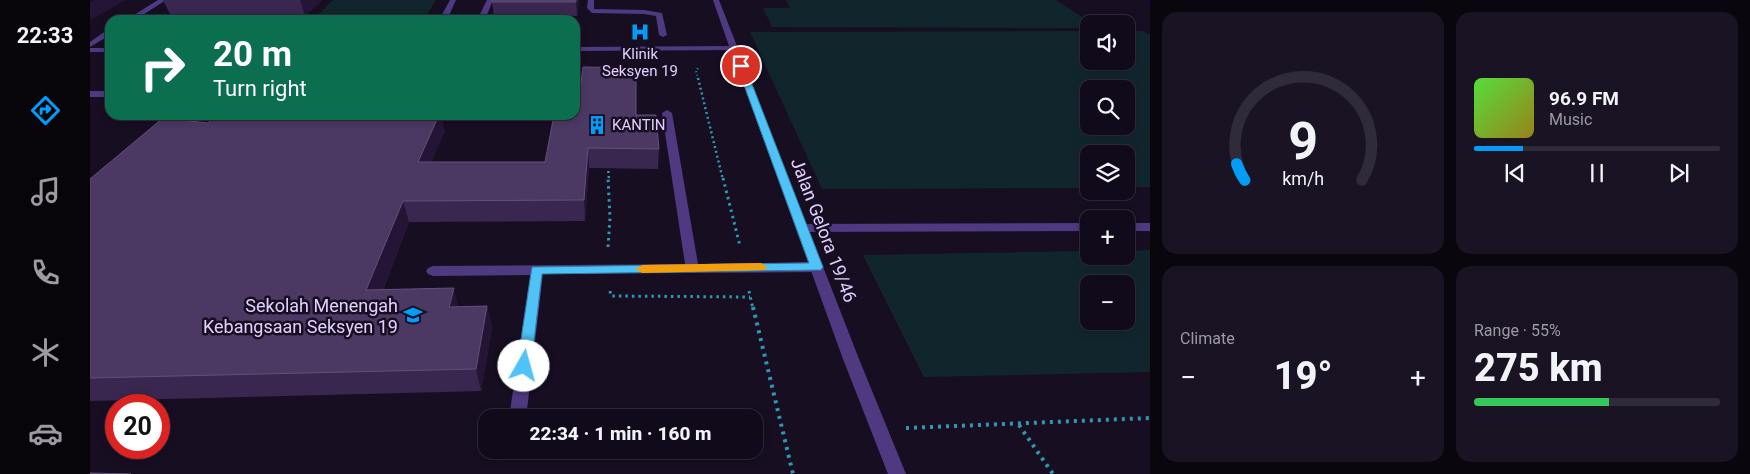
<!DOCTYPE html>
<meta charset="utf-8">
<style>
:root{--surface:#110a1a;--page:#1a1323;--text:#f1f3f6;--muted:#9c9aa2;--line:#302b39;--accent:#019df9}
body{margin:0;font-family:Roboto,sans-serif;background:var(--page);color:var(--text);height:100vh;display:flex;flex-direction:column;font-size:19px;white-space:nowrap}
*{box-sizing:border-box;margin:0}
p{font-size:16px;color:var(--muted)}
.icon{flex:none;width:28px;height:28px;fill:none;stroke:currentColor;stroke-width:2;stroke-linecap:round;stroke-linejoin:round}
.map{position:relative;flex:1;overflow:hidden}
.details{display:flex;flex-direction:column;gap:12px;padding:12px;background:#09060e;width:600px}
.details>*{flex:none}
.banner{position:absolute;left:15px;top:15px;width:475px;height:105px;border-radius:15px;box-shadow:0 2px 8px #0003,0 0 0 1px var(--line);background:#0b6e4f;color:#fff;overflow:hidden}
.fabs{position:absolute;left:990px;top:15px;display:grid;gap:10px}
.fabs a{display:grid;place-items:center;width:55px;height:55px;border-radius:10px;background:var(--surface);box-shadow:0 2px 8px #0003,0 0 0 1px var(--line);font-size:25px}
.speed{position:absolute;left:15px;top:394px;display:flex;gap:10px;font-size:25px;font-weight:700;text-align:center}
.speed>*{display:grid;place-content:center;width:65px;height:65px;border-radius:50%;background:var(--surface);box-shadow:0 2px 8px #0003,0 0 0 1px var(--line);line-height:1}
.speed .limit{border:8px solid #d22;background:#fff;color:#111}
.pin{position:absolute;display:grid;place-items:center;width:42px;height:42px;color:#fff;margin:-21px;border:2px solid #fff;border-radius:50%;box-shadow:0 1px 5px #0007}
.me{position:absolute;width:55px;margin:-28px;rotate:7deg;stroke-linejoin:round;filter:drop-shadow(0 0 4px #0008)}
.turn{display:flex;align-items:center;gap:18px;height:105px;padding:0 25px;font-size:22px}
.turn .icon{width:65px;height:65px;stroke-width:2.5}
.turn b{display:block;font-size:35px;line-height:42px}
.big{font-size:38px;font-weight:800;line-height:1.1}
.details .card{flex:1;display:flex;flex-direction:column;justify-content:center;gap:8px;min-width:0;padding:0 18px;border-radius:15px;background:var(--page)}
.details .dial{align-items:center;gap:0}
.dial svg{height:130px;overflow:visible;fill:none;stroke:var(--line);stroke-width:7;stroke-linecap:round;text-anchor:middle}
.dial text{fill:var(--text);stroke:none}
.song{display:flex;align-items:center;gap:15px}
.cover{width:60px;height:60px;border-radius:8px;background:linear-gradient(135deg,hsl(110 70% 55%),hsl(50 70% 35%))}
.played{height:5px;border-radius:2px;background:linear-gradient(90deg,var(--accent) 20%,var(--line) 20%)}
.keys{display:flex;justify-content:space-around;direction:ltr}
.heat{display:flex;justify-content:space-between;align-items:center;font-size:28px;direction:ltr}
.charge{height:8px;border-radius:4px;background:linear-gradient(90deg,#34c759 55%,var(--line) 0)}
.details .tiles{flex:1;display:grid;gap:12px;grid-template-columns:repeat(2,1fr)}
.trip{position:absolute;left:388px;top:409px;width:285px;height:50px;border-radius:15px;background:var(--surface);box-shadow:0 2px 8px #0003,0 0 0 1px var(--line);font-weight:800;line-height:50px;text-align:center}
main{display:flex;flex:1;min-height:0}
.tabs{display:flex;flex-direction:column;width:90px;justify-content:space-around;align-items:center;background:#07040a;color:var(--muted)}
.tabs .icon{width:35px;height:35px}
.tabs .selected{color:var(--accent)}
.tabs b{font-size:22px;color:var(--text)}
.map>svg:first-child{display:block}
</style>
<main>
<nav class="tabs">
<b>22:33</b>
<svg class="icon selected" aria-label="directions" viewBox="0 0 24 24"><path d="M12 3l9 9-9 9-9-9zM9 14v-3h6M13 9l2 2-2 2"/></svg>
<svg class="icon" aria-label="music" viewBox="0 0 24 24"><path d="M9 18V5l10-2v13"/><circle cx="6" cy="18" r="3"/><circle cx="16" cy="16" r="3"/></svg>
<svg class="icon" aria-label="phone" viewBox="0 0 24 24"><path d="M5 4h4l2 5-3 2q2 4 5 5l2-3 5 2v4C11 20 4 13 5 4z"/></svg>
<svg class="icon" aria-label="climate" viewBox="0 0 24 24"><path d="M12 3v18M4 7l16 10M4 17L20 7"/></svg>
<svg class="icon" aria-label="car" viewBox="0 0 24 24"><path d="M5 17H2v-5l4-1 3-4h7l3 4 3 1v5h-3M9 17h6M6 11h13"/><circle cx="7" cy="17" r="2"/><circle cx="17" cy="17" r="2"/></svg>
</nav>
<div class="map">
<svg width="1060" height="474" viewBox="0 0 1060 474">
<rect width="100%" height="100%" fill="#170e22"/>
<!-- green -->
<g fill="#11262c" fill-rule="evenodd">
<path d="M243 0H346L336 16H227Z"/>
<path d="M696 0H966L1003 24H999V28L682 27 673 8H700Z"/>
<path d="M999 31V61H1036V31H1052L1060 35V187H1036V154H999V188L732 189 660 32ZM999 89H1036V126H999Z"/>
<path d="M1060 250V372L834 377 773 255 999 251V256H1036V251ZM999 284H1036V321H999Z"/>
</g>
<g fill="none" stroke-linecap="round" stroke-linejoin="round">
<!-- stream -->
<path fill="#0a0f3f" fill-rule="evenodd" d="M1055 0H1060V3Z"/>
<!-- path-far3 -->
<path stroke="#2f97b3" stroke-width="2" stroke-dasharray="1 2.5" stroke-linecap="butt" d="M608 79 606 71 608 68"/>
<!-- path-far2 -->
<g stroke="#2f97b3" stroke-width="2.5" stroke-dasharray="2 3" stroke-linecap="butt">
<path d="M608 78 633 180"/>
<path d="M518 166 519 180"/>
</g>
<!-- path-far1 -->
<g stroke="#2f97b3" stroke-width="3" stroke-dasharray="2.5 4" stroke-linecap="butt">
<path d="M633 178 650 246"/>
<path d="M518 247 520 218 518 178"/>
<path d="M520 291 521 296 660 297"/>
<path d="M659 291 663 309"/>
</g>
<!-- path -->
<g stroke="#2f97b3" stroke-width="4" stroke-dasharray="3 5" stroke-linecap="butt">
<path d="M663 307 703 474"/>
<path d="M929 425 963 474"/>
<path d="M816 428 1060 418"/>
</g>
<!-- lane -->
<g fill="#4f3981" fill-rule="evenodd">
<path d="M397 0H403L395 20H387Z"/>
<path d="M498 0H504V9L554 10 572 13 577 35 573 37 569 35 566 16 554 14 502 13 497 8Z"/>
<rect x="0" y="91" width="20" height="6"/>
<path d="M577 110 582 113 608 264 727 262 732 264 734 267 732 270 727 272 453 274 436 418H419L440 275 343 276 338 274 336 271 338 268 343 266 595 264 572 113Z"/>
<path d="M999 223V231L712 232 706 228 712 224Z"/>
<rect x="1036" y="223" width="24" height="8"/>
</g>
<!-- street -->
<g fill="#4f3981" fill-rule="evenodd">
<path d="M68 0H76L45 20H36Z"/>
<path d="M360 0H366L357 20H349Z"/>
<path d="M623 0H629L769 359 816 474H798L753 359 641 50 485 51V47L639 46Z"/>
<path d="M17 30H20V35L0 47V42Z"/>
<rect x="0" y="48" width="20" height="4"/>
</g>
</g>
<!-- wall -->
<g fill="#3a2750">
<path d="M73 0H232L215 16H81Z"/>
<path d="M403 0H489L487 16H404L402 2Z"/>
<path d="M546 115 569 149 568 169 499 168 495 221 319 222 293 290 368 307 397 306 402 328 391 391 0 401V179L118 123 355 131 341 162H455Z"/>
</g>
<!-- shaded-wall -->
<g fill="#241536">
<path d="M4 0H36L0 20V2Z"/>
<path d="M210 0H232L215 16Z"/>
<path d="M486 0H489L487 16 486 2Z"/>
<path d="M349 115H351L355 131 333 182 328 162Z"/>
<path d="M498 148 499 168 495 221 494 200Z"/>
<path d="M313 201 319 222 284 312 276 290Z"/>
<path d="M364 288 369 310 359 307Z"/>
<path d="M397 306 402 328 391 391 386 369Z"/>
</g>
<!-- building -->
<g fill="#4c3963" stroke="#63507b">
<path d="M403 0H486V2H402Z"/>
<path d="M493 67 546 68V115H566L569 149 498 148 494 200 313 201 276 290 364 288 359 307 397 306 386 369 0 378V179L73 118 118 123 126 115H349L328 162H455L464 115H485V90H490Z"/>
<path d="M0 473 41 474H0Z"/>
</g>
<!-- route -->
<path fill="#4fc3f7" stroke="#337fa1" d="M648 64 655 66 733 267 731 270 452 274 441 366 439 370 434 372 429 370 427 366 442 267 719 263 647 66Z"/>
<!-- slow -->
<path fill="#f59e0b" d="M671 263 677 267 675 270 552 273 546 269 552 265Z"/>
<!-- icons -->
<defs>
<g id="hospital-bare" transform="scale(1.5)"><path d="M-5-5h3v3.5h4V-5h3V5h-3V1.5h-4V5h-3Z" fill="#019df9" stroke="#170e22" stroke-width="2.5" paint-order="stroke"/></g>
<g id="building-bare" transform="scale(1.5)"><path d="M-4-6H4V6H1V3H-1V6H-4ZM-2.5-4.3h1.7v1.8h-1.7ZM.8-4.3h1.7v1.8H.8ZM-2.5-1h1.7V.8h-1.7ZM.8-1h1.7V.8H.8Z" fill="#019df9" stroke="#170e22" stroke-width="2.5" paint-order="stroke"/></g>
<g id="school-bare" transform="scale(1.5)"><path d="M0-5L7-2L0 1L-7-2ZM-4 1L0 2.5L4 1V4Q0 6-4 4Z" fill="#019df9" stroke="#170e22" stroke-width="2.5" paint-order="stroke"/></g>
</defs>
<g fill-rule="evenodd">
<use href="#hospital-bare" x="550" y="32"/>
<use href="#building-bare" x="507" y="125"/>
<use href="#school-bare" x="323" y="315"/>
</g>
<g text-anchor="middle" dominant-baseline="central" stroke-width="5" stroke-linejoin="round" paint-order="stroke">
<!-- far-poi labels -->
<g font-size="15" fill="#e2cfff" stroke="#170e22">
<text x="550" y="54">Klinik<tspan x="550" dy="17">Seksyen 19</tspan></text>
<text x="522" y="125" text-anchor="start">KANTIN</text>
</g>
<!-- street labels -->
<g font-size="18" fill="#e2cfff" stroke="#170e22">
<text transform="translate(734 230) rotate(69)">Jalan Gelora 19/46</text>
</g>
<!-- poi labels -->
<g font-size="18" fill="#e2cfff" stroke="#170e22" text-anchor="end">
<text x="308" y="305">Sekolah Menengah<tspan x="308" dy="21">Kebangsaan Seksyen 19</tspan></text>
</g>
</g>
</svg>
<div class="fabs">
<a><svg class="icon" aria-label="sound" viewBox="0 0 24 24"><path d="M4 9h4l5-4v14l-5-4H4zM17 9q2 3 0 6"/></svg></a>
<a><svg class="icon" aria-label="search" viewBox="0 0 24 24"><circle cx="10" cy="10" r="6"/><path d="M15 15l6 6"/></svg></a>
<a><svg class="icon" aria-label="layers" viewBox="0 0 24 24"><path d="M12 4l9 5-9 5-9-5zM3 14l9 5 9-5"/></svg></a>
<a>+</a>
<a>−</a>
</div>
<div class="speed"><div class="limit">20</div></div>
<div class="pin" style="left:651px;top:66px;background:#d93025"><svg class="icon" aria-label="arrive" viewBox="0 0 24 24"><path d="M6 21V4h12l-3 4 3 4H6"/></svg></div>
<svg class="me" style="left:434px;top:366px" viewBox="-20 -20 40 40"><circle r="19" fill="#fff"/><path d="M0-13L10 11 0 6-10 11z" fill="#4fc3f7"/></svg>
<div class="trip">22:34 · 1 min · 160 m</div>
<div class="banner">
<div class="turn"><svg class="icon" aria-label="right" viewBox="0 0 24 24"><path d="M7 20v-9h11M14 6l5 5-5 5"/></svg><div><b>20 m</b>Turn right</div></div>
</div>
</div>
<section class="details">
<div class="tiles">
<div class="card dial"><svg viewBox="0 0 100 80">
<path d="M14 69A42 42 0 1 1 86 69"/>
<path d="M14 69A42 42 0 0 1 9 59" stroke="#019df9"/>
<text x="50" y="56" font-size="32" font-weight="700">9</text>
<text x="50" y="72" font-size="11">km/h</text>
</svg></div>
<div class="card">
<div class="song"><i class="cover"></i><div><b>96.9 FM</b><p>Music</p></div></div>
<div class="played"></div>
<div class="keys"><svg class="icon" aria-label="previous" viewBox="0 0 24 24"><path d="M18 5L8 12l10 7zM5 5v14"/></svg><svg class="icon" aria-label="pause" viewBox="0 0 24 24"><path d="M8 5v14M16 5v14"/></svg><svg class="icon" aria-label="next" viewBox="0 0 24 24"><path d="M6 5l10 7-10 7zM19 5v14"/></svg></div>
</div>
<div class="card"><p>Climate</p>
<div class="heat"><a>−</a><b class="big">19°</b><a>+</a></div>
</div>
<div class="card"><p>Range · 55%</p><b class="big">275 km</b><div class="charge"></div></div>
</div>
</section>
</main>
